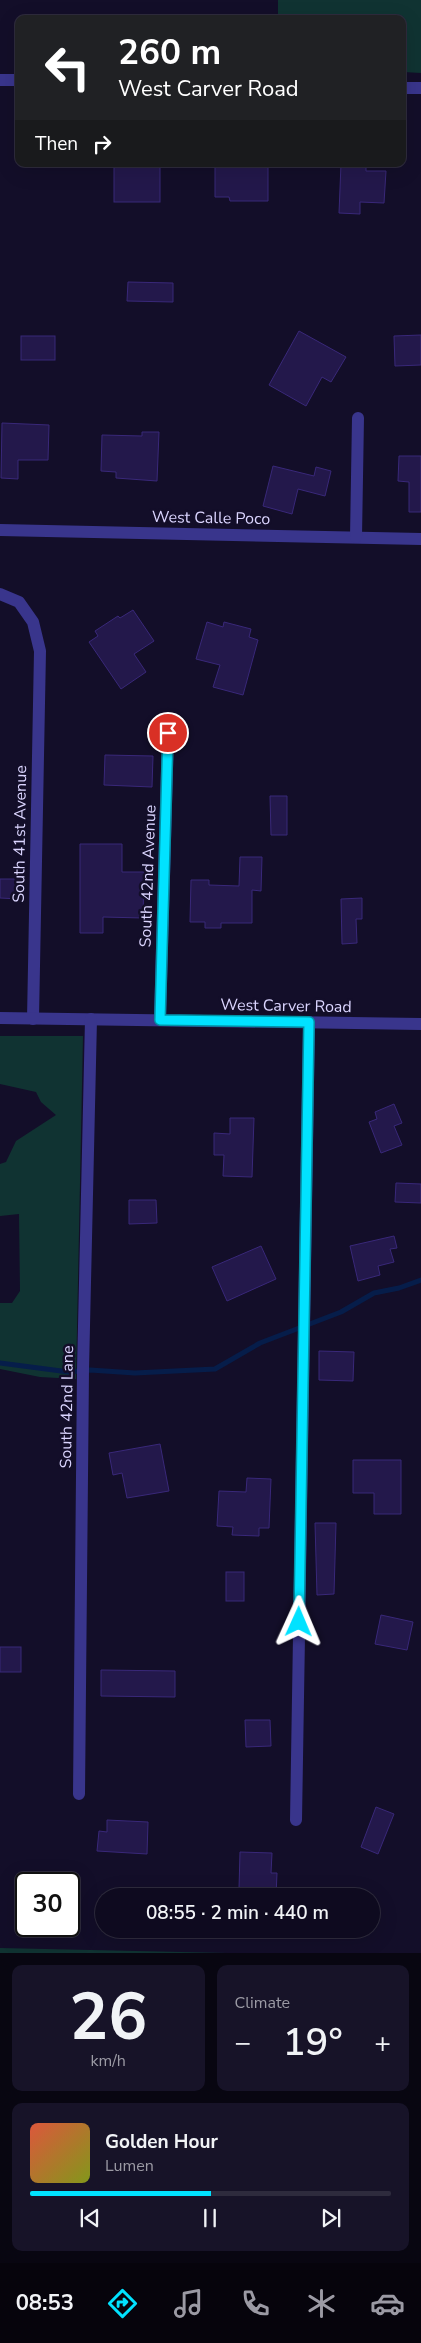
<!DOCTYPE html>
<meta charset="utf-8">
<style>
:root{--surface:#0e0a1f;--page:#171328;--text:#f1f3f6;--muted:#9b9aa4;--line:#2e2b3d;--accent:#01e2ff}
body{margin:0;font-family:"Nunito Sans",sans-serif;background:var(--page);color:var(--text);height:100vh;display:flex;flex-direction:column;font-size:19px;white-space:nowrap}
*{box-sizing:border-box;margin:0}
p{font-size:16px;color:var(--muted)}
.icon{flex:none;width:28px;height:28px;fill:none;stroke:currentColor;stroke-width:2;stroke-linecap:round;stroke-linejoin:round}
.map{position:relative;height:1953px;overflow:hidden}
.panel{display:flex;flex-direction:column;gap:12px;padding:12px;background:#080611;flex:1}
.panel>*{flex:none}
.banner{position:absolute;left:15px;top:15px;width:391px;height:152px;border-radius:10px;box-shadow:0 5px 20px #0002,0 0 0 1px var(--line);background:#202124;color:#fff;overflow:hidden}
.speed{position:absolute;left:15px;top:1872px;display:flex;gap:10px;font-size:25px;font-weight:700;text-align:center}
.speed>*{display:grid;place-content:center;width:65px;height:65px;border-radius:50%;background:var(--surface);box-shadow:0 5px 20px #0002,0 0 0 1px var(--line);line-height:1}
.speed .limit{border:2px solid #111;border-radius:8px;background:#fff;color:#111}
.pin{position:absolute;display:grid;place-items:center;width:42px;height:42px;color:#fff;margin:-21px;border:2px solid #fff;border-radius:50%;box-shadow:0 1px 5px #0007}
.me{position:absolute;width:55px;margin:-28px;rotate:1deg;stroke-linejoin:round;filter:drop-shadow(0 0 4px #0008)}
.turn{display:flex;align-items:center;gap:18px;height:105px;padding:0 20px;font-size:22px}
.turn .icon{width:65px;height:65px;stroke-width:2.5}
.turn b{display:block;font-size:35px;line-height:42px}
.then{display:flex;align-items:center;height:48px;padding:0 20px;background:#0003;gap:10px;font-size:19px}
.big{font-size:38px;font-weight:600;line-height:1.1}
.panel .widget{flex:1;display:flex;flex-direction:column;justify-content:center;gap:8px;min-width:0;padding:0 18px;border-radius:10px;background:var(--page)}
.panel .dial{align-items:center;gap:0}
.dial b{font-size:65px;line-height:1}
.song{display:flex;align-items:center;gap:15px}
.cover{width:60px;height:60px;border-radius:8px;background:linear-gradient(135deg,hsl(10 70% 55%),hsl(70 70% 35%))}
.played{height:5px;border-radius:2px;background:linear-gradient(90deg,var(--accent) 50%,var(--line) 50%)}
.keys{display:flex;justify-content:space-around;direction:ltr}
.heat{display:flex;justify-content:space-between;align-items:center;font-size:28px;direction:ltr}
.panel .tiles{flex:1;display:grid;gap:12px;grid-template-columns:1fr 1fr}
.widget:last-child{grid-column:span 2}
.trip{position:absolute;left:95px;top:1888px;width:285px;height:50px;border-radius:25px;background:var(--surface);box-shadow:0 5px 20px #0002,0 0 0 1px var(--line);font-weight:600;line-height:50px;text-align:center}
.tab-bar{display:flex;height:80px;justify-content:space-around;align-items:center;background:#06040c;color:var(--muted)}
.tab-bar .icon{width:35px;height:35px}
.tab-bar .on{color:var(--accent)}
.tab-bar b{font-size:22px;color:var(--text)}
.map>svg:first-child{display:block}
</style>
<div class="map">
<svg width="421" height="1953" viewBox="0 0 421 1953">
<rect width="100%" height="100%" fill="#130e29"/>
<!-- green -->
<g fill="#103332">
<path d="M278 0H421V73L403 72 402 19H278Z"/>
<path d="M0 1036H83L76 1379 40 1377 0 1369V1303H12L20 1291 19 1214 0 1216V1164L6 1162 16 1141 56 1115 41 1102 36 1092 0 1084Z"/>
<path d="M0 1948 228 1953H0Z"/>
</g>
<g fill="none" stroke-linecap="round" stroke-linejoin="round">
<!-- stream -->
<path stroke="#061d4a" stroke-width="5" d="M0 1363 69 1372 90 1370 135 1373 215 1369 260 1343 341 1312 374 1293 399 1288 421 1280"/>
</g>
<!-- building -->
<g fill="#23184b" stroke="#392879">
<rect x="114" y="164" width="46" height="38"/>
<path d="M215 164 268 167V201H230L229 197H215Z"/>
<path d="M341 164 366 165V171H386L384 203 360 202V214L339 213Z"/>
<path d="M128 282 173 283V302L127 301Z"/>
<path d="M299 331 346 357 331 382 322 377 306 406 269 385Z"/>
<path d="M421 335V365L395 366 394 336Z"/>
<rect x="21" y="336" width="34" height="24"/>
<path d="M2 423 49 425 48 460H18V479L1 478Z"/>
<path d="M142 432H159L157 481 116 478V472L101 471 102 435 142 436Z"/>
<path d="M399 456H421V512H409V482L398 481Z"/>
<path d="M273 466 314 476 316 467 331 471 325 496 298 489 292 514 263 506Z"/>
<path d="M133 610 154 641 134 654 146 672 121 689 89 642 98 636 95 631 118 616 120 618Z"/>
<path d="M207 622 223 627 224 622 251 629 249 637 258 640 243 695 213 687 220 665 196 659Z"/>
<path d="M105 755 153 756 152 787 104 785Z"/>
<path d="M270 796H287V835H271Z"/>
<path d="M80 844H122V872H144L143 918 103 917V933H80Z"/>
<path d="M240 857H262L261 891 252 890V923H221V928H205V922H190L191 880H209V885L239 886Z"/>
<path d="M0 879H19V899L0 898Z"/>
<path d="M362 898V919H356L357 943 342 944 341 899Z"/>
<path d="M394 1104 402 1123 394 1126 402 1145 381 1153 369 1122 377 1119 375 1112Z"/>
<path d="M230 1118H254L252 1177 223 1176 224 1155H214V1133L230 1134Z"/>
<path d="M396 1183 421 1184V1203L395 1202Z"/>
<path d="M129 1200H156L157 1223 129 1224Z"/>
<path d="M394 1236 397 1248 390 1249 394 1262 378 1266 380 1275 358 1281 350 1246Z"/>
<path d="M261 1246 276 1279 227 1301 212 1267Z"/>
<path d="M319 1351 354 1352 353 1381 319 1380Z"/>
<path d="M160 1444 169 1491 127 1498 122 1473 113 1475 109 1453Z"/>
<path d="M353 1460H401V1514H374V1493H353Z"/>
<path d="M247 1478 271 1479 269 1528H259V1536L232 1535 233 1527 217 1526 219 1491 246 1492Z"/>
<path d="M315 1523H336L334 1594 317 1595Z"/>
<rect x="226" y="1572" width="18" height="29"/>
<path d="M381 1615 413 1622 407 1650 375 1644Z"/>
<rect x="0" y="1647" width="21" height="25"/>
<path d="M101 1670 175 1671V1697L101 1696Z"/>
<path d="M245 1720H270L271 1746 246 1747Z"/>
<path d="M376 1807 394 1814 378 1854 361 1847Z"/>
<path d="M107 1820 148 1822 147 1854 97 1851 99 1831 107 1832Z"/>
<path d="M240 1852 272 1853 271 1873H277L276 1896H254V1890L239 1889Z"/>
</g>
<g fill="none" stroke-linecap="round" stroke-linejoin="round">
<!-- minor -->
<g stroke="#39358c" stroke-width="12">
<path d="M0 80H19"/>
<path d="M402 88H421"/>
<path d="M0 530 421 539"/>
<path d="M356 537 358 418"/>
<path d="M0 594 19 602 33 622 40 651 33 1019"/>
<path d="M0 1018 421 1024"/>
<path d="M160 1020 168 733"/>
<path d="M79 1794 83 1370 91 1019"/>
<path d="M296 1820 309 1022"/>
</g>
</g>
<g fill="none" stroke-linecap="round" stroke-linejoin="round">
<!-- route casing -->
<g stroke="#0193a6" stroke-width="12">
<path id="route" d="M168 733 160 1020 309 1022 299 1622"/>
</g>
<!-- route -->
<use href="#route" stroke="#01e2ff" stroke-width="9"/>
</g>
<g text-anchor="middle" dominant-baseline="central" stroke-width="5" stroke-linejoin="round" paint-order="stroke">
<!-- street labels -->
<g font-size="16" fill="#dbd5ff" stroke="#130e29">
<text transform="translate(211 518) rotate(1)">West Calle Poco</text>
<text transform="translate(20 834) rotate(-89)">South 41st Avenue</text>
<text transform="translate(148 876) rotate(-88)">South 42nd Avenue</text>
<text transform="translate(286 1006) rotate(1)">West Carver Road</text>
<text transform="translate(67 1407) rotate(-89)">South 42nd Lane</text>
</g>
</g>
</svg>
<div class="speed"><div class="limit">30</div></div>
<div class="pin" style="left:168px;top:733px;background:#d93025"><svg class="icon" aria-label="arrive" viewBox="0 0 24 24"><path d="M6 21V4h12l-3 4 3 4H6"/></svg></div>
<svg class="me" style="left:299px;top:1622px" viewBox="-20 -20 40 40"><path d="M0-17L14 15 0 8-14 15z" fill="#01e2ff" stroke="#fff" stroke-width="4"/></svg>
<div class="trip">08:55 · 2 min · 440 m</div>
<div class="banner">
<div class="turn"><svg class="icon" aria-label="left" viewBox="0 0 24 24"><path d="M17 20v-9H6M10 6l-5 5 5 5"/></svg><div><b>260 m</b>West Carver Road</div></div>
<div class="then">Then<svg class="icon" aria-label="right" viewBox="0 0 24 24"><path d="M7 20v-9h11M14 6l5 5-5 5"/></svg></div>
</div>
</div>
<section class="panel">
<div class="tiles">
<div class="widget dial"><b>26</b><p>km/h</p></div>
<div class="widget"><p>Climate</p>
<div class="heat"><a>−</a><b class="big">19°</b><a>+</a></div>
</div>
<div class="widget">
<div class="song"><i class="cover"></i><div><b>Golden Hour</b><p>Lumen</p></div></div>
<div class="played"></div>
<div class="keys"><svg class="icon" aria-label="previous" viewBox="0 0 24 24"><path d="M18 5L8 12l10 7zM5 5v14"/></svg><svg class="icon" aria-label="pause" viewBox="0 0 24 24"><path d="M8 5v14M16 5v14"/></svg><svg class="icon" aria-label="next" viewBox="0 0 24 24"><path d="M6 5l10 7-10 7zM19 5v14"/></svg></div>
</div>
</div>
</section>
<nav class="tab-bar">
<b>08:53</b>
<svg class="icon on" aria-label="directions" viewBox="0 0 24 24"><path d="M12 3l9 9-9 9-9-9zM9 14v-3h6M13 9l2 2-2 2"/></svg>
<svg class="icon" aria-label="music" viewBox="0 0 24 24"><path d="M9 18V5l10-2v13"/><circle cx="6" cy="18" r="3"/><circle cx="16" cy="16" r="3"/></svg>
<svg class="icon" aria-label="phone" viewBox="0 0 24 24"><path d="M5 4h4l2 5-3 2q2 4 5 5l2-3 5 2v4C11 20 4 13 5 4z"/></svg>
<svg class="icon" aria-label="climate" viewBox="0 0 24 24"><path d="M12 3v18M4 7l16 10M4 17L20 7"/></svg>
<svg class="icon" aria-label="car" viewBox="0 0 24 24"><path d="M5 17H2v-5l4-1 3-4h7l3 4 3 1v5h-3M9 17h6M6 11h13"/><circle cx="7" cy="17" r="2"/><circle cx="17" cy="17" r="2"/></svg>
</nav>
